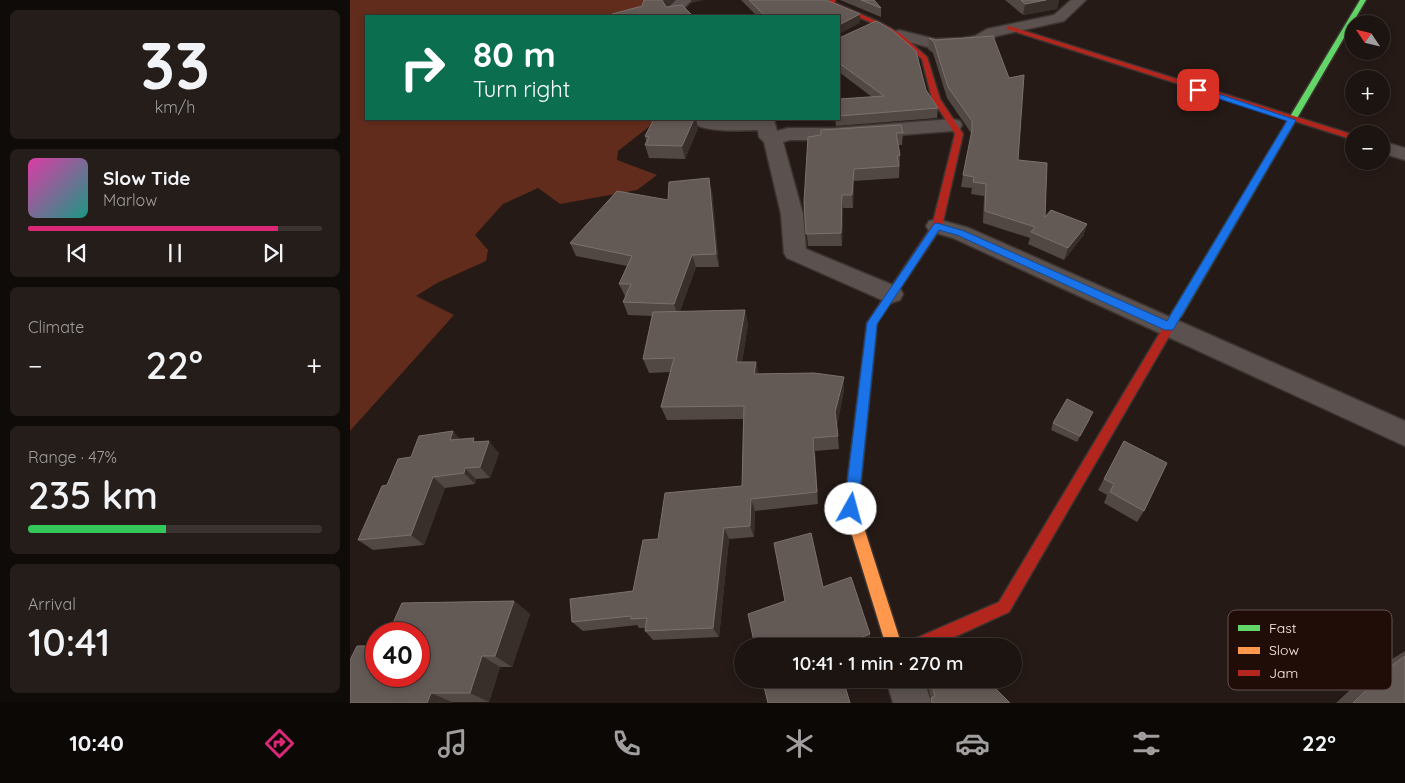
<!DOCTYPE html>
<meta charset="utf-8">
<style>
:root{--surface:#1c1410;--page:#251d19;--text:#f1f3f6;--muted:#a09e9f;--line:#3a3330;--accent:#db2777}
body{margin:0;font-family:Quicksand,sans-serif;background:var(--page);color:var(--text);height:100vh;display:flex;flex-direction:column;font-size:19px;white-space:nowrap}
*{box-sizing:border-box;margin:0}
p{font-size:16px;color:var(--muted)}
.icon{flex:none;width:28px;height:28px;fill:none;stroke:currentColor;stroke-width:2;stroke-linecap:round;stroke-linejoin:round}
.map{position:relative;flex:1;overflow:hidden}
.panel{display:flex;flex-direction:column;gap:10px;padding:10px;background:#0f0b09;width:350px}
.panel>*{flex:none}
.banner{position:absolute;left:15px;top:15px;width:475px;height:105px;border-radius:0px;box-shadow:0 2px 8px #0003,0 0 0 1px var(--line);background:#0b6e4f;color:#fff;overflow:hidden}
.needle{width:32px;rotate:305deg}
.fabs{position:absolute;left:995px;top:15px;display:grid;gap:10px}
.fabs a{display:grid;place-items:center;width:45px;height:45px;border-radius:50%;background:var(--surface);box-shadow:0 2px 8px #0003,0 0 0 1px var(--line);font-size:25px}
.speed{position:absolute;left:15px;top:622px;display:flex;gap:10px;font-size:25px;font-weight:700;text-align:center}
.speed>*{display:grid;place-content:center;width:65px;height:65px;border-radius:50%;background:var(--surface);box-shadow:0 2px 8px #0003,0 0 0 1px var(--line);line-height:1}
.speed .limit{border:8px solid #d22;background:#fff;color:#111}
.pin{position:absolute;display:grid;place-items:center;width:42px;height:42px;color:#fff;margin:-21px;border-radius:10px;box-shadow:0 2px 8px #0006}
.me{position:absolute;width:55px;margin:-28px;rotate:7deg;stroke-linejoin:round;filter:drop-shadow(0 0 4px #0008)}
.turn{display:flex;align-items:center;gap:18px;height:105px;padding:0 25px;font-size:22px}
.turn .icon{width:65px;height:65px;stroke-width:2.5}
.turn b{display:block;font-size:35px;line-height:42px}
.big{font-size:38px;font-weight:600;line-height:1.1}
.panel .card{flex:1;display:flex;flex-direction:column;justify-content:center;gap:8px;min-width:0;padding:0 18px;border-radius:8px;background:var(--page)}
.panel .dial{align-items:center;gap:0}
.dial b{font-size:65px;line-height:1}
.song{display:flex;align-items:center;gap:15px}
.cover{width:60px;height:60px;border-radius:8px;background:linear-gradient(135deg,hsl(320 70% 55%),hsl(170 70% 35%))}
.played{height:5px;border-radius:2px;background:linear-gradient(90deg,var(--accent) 85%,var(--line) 85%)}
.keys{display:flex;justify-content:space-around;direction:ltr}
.heat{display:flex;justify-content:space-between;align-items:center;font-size:28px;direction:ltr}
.charge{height:8px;border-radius:4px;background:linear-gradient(90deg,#34c759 47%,var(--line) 0)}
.trip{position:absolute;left:384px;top:638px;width:288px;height:50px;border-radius:25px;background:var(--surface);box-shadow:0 2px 8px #0003,0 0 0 1px var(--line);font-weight:600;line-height:50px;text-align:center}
.menu{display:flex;height:80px;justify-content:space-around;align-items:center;background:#0b0806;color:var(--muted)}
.menu .icon{width:35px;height:35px}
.menu .on{color:var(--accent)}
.menu b{font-size:22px;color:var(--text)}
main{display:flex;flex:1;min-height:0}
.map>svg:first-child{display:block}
</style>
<main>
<section class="panel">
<div class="card dial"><b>33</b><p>km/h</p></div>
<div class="card">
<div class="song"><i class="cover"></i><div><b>Slow Tide</b><p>Marlow</p></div></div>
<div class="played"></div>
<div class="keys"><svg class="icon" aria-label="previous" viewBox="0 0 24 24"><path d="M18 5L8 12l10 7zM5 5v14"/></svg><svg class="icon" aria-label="pause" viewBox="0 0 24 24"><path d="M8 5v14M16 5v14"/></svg><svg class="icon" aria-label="next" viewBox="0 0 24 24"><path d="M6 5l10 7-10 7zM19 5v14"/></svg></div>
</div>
<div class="card"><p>Climate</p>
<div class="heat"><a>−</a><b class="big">22°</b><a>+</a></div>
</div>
<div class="card"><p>Range · 47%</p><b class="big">235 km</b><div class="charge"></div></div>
<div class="card"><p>Arrival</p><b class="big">10:41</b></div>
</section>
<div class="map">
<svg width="1055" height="703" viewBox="0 0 1055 703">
<rect width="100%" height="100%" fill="#251a16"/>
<!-- green -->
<path fill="#622c1c" d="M0 0H303L298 7 270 16H16V119H301L305 122 268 151 267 160 307 175 287 190 210 204 188 188 153 204 125 235 138 250 136 261 87 283 66 296 104 315 0 431Z"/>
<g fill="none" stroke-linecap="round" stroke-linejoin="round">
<!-- street casing -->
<g stroke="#3c3431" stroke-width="3">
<g id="street">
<path d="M326 0H342L331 11 333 16H319L316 10Z"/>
<path d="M721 0H736L714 21 647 36 635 42 613 48 585 49 544 38 541 35 544 32 549 30 585 39 613 38 625 36 637 29 704 15Z"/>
<path d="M339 119H418L424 120 427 131 438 128H483L603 119 610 121 612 125 610 129 603 131 483 140H440L433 142 453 214 456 249 550 288 553 294 550 300 541 303 532 300 437 258 434 253 431 214 414 142 409 137 408 130C391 130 349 134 339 119Z"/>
<path d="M1031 141 1055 148V160L1031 153Z"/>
<path d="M587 219 619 228 1055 421V446L603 238 579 231 576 226 579 221Z"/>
<path d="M536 679H574L581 703H543Z"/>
</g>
</g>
<!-- fast casing -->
<g stroke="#3c3431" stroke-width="3">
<path id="fast" d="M1010 0H1016L831 317H823L822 314 823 311Z"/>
</g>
<!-- slow casing -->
<g stroke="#3c3431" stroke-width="3">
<path id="slow" d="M521 328 526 332 508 509 552 646H536L494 509 516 332Z"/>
</g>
<!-- jam casing -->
<g stroke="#3c3431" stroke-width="3">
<g id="jam">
<path d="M479 0H485V3L531 23 551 34 577 57 590 99 613 134 592 226 527 323 525 335 521 336 516 332 517 323 582 226 605 134 582 99 572 59 547 36 527 25 480 5Z"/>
<path d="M659 26 1004 135V140L657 29 656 28Z"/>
<path d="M827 310 832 314 659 612 585 646H560L562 640 649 602 823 311Z"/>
</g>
</g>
<!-- street -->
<use href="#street" fill="#5b524f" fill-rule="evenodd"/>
<!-- fast -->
<use href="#fast" fill="#63d668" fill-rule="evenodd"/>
<!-- slow -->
<use href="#slow" fill="#ff974d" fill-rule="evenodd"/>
<!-- jam -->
<use href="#jam" fill="#b3261e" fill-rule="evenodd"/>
</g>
<!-- wall -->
<g fill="#514843">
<path d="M391 0H476L510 14V23L489 16H407Z"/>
<path d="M490 0H524L531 8V17Z"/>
<path d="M655 0H709L707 9 673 15Z"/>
<path d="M489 38 576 90 588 108 587 118 486 126 485 119H489V99L522 97 489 72Z"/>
<path d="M579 38 586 40 668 160 695 217 737 224 733 236 714 260 678 244 680 238 633 223 634 196 621 194 622 188 611 187 613 175 621 138V133L597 98 583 53 578 49Z"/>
<path d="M348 128 335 159 299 158 295 145 296 141 295 136Z"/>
<path d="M553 133 552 145H548L550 155 549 178 504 181 503 208H493L492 246H458L454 202 471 135Z"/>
<path d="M362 191 369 267H346L330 311 398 324 392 362 409 374 494 390 487 425 489 449 465 451 468 504 405 511 404 537 379 539 369 637 303 640 295 631 296 628H289L287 625 233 631 222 622 283 591 308 539 392 486 393 419 317 420 311 407 320 372 299 373 293 359 303 316 278 315 273 302 276 296H275L269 284 277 266 226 256 220 243 318 200Z"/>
<path d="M740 419 727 442 701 430 703 423Z"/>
<path d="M110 439 128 442 149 453 140 478 126 479 125 484 95 488 74 545 23 550 8 540 37 485 61 457Z"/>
<path d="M774 441 794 511 787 522 754 503 757 495 748 490Z"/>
<path d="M164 601 180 614 162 667H150L139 702H102V703H0L26 676Z"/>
<path d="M1055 651V703H986L1015 676Z"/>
<path d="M576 679H636L660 703H580L581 698Z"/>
</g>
<!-- shaded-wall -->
<g fill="#382e2a">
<path d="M312 0H324L314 10Z"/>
<path d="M341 0H354L342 3Z"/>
<path d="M696 0H709L707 9 673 15 675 4Z"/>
<path d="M510 14V23L489 34V25Z"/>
<path d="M344 119H346L348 128 335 159 332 146Z"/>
<path d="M504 169V181L503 208 502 195Z"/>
<path d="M359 178 362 191 369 267 366 254Z"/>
<path d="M492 195 493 208 492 246 491 233Z"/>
<path d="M737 224 733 236 714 260 718 248Z"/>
<path d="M342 255 346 267 328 317 324 304Z"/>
<path d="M395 310 398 324 390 375 386 362Z"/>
<path d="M406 362 409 375 404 374Z"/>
<path d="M494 377V390L487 425 485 412Z"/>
<path d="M103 431 114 443 100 440Z"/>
<path d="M463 438 465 451 468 504 467 492Z"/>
<path d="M139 441 149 453 140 478 130 467Z"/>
<path d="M115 468 126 479 125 484 114 473Z"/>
<path d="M83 477 95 488 74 545 61 535Z"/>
<path d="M401 499 405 511 404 537 400 526Z"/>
<path d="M374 528 379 539 369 637 363 628Z"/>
<path d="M164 601 180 614 162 667 145 656Z"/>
<path d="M520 634V645L518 646H489Z"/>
<path d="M132 656 150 667 139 702 120 693Z"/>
<path d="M81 693 102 702V703H77Z"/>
</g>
<!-- building -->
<g fill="#635955" stroke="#7c716c">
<path d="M294 0H312L316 7 332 5 343 16H263L262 14 292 6Z"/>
<path d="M399 0H476L510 14 489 25V16H415Z"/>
<path d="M511 0H524L531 8Z"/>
<path d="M671 0H696L675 4Z"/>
<path d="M526 21 542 30 566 51 576 90 588 108 489 116V99L534 96 489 63V38Z"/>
<path d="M643 36 659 78 674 75 668 160 697 163 695 217 701 210 737 224 718 248 681 232 685 227 635 211 636 184 623 182 624 177 613 175 622 130V121L598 87 584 42 579 38 586 40Z"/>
<path d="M304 119H344L332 146 295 145 299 137 295 136Z"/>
<path d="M551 125 553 133H546L550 155 547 156 549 166 504 169 502 195H492L491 233 456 234 454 202 458 137 471 135V130Z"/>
<path d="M359 178 366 254 342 255 324 304 273 302 281 284H269L282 256 220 243 267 191 318 200 319 182Z"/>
<path d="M395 310 386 362H406L404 374 464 373 494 377 485 412 488 436 463 438 467 492 401 499 400 526 374 528 363 628 295 631 297 618 281 619V616L222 622 220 599 283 591 293 540 308 539 315 493 392 486 394 406 311 407 324 358 293 359 303 312Z"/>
<path d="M717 399 743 412 730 436 703 423Z"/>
<path d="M103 431 100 440 124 438 123 442 139 441 130 467 115 468 114 473 83 477 61 535 8 540 32 486 37 485 48 459 61 457 69 436Z"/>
<path d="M774 441 817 463 794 511 760 492 764 484 754 479Z"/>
<path d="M461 533 473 587 501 577 520 634 489 646H405L398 614 435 601 424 543Z"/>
<path d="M164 601 145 656H132L120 693H81L77 703H0V660L7 646H26V676H69V634H38L52 603Z"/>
<path d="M1055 656V703H1003L1045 663Z"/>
<path d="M412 679H493L500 703H418Z"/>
<path d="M580 679H636L660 703H582L581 698 585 696Z"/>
</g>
<!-- route -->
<path fill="#1a73e8" stroke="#114b97" d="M848 87 946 120 823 330H815L607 235 589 230 527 324 508 509 506 514 501 516 496 514 494 509 517 323 584 224 587 223 614 231 817 321 937 121 845 91 844 90Z"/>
<!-- legend -->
<rect x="878" y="610" width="164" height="80" rx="8" fill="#210d08" stroke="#63504c" stroke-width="1"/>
<rect x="888" y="625" width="22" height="6" fill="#63d668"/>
<rect x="888" y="647" width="22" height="7" fill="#ff974d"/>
<rect x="888" y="670" width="22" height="6" fill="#b3261e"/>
<g font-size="14" fill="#fdeee9">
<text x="919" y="633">Fast</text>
<text x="919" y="655">Slow</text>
<text x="919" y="678">Jam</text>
</g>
</svg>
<div class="fabs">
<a><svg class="needle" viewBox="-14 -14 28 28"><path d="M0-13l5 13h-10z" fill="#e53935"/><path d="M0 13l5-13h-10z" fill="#a09e9f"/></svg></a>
<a>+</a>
<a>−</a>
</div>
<div class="speed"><div class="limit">40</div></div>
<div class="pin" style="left:848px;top:90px;background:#d93025"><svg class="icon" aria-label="arrive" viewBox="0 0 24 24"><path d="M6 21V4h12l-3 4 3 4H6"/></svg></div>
<svg class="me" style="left:501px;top:509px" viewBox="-20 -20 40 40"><circle r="19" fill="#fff"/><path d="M0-13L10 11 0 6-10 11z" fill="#1a73e8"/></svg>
<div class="trip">10:41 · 1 min · 270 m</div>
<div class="banner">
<div class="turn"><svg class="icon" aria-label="right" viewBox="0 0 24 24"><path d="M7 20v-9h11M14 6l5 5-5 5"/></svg><div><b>80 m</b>Turn right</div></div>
</div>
</div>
</main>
<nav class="menu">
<b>10:40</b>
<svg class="icon on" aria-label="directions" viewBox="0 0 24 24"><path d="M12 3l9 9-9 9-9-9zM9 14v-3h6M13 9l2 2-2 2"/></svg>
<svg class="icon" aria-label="music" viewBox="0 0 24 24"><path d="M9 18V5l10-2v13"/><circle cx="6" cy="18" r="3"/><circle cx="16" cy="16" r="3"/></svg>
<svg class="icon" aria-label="phone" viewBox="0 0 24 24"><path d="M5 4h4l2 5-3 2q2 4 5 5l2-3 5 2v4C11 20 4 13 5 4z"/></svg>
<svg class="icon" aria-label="climate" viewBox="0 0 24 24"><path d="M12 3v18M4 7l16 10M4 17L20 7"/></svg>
<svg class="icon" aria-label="car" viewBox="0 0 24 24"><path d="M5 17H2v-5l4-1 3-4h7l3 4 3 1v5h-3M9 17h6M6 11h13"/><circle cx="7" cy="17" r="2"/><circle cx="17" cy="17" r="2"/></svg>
<svg class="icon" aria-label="filters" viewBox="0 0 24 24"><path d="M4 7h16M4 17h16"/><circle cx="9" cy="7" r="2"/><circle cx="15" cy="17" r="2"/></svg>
<b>22°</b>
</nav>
